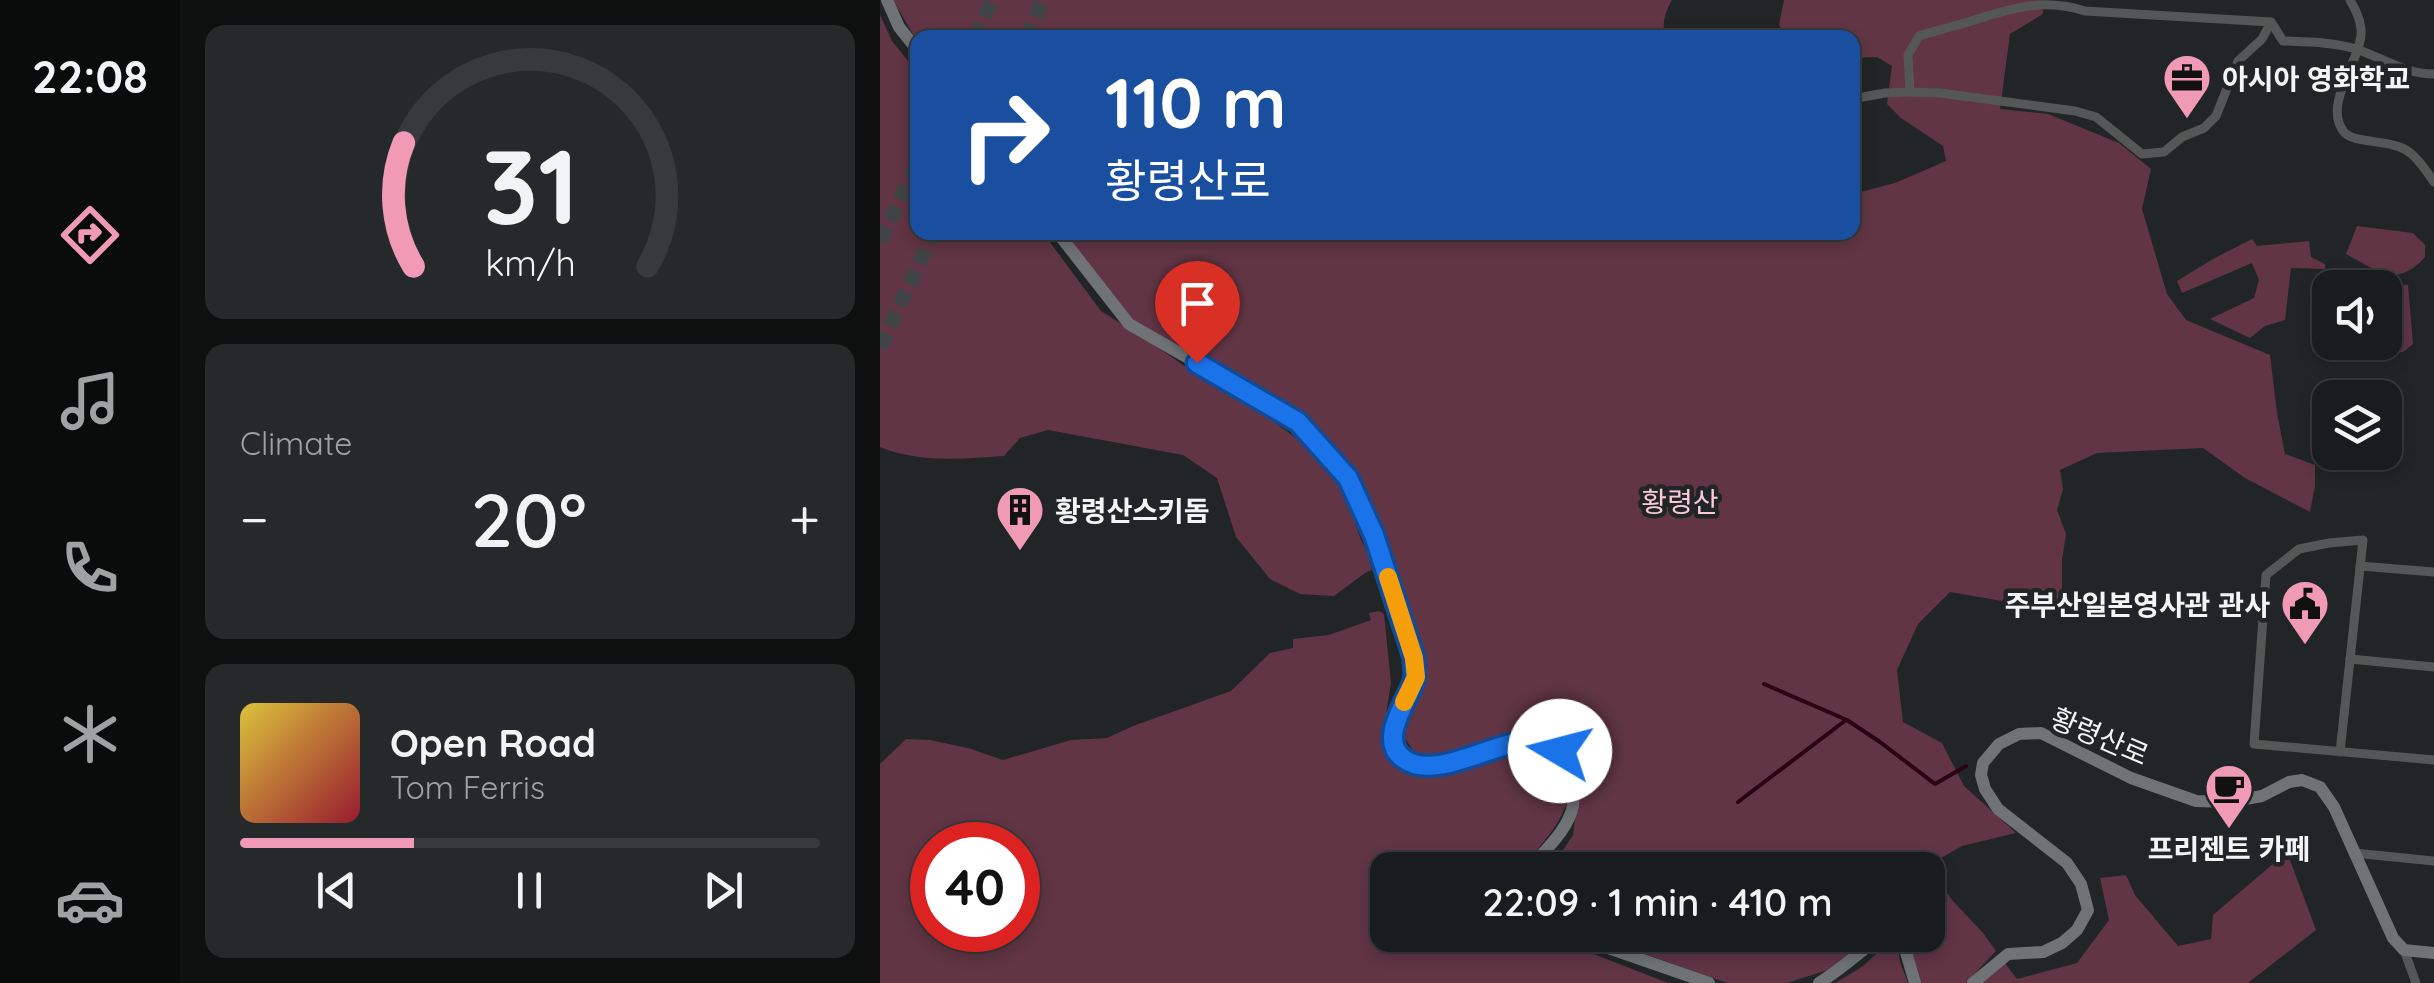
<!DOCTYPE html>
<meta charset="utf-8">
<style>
:root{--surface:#191c1c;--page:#262929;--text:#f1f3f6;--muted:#9fa1a3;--line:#373a3b;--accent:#f09ab6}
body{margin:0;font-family:Quicksand,"Noto Sans KR",sans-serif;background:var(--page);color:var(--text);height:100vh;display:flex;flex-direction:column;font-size:38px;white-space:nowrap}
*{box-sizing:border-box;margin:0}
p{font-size:32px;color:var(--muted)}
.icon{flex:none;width:55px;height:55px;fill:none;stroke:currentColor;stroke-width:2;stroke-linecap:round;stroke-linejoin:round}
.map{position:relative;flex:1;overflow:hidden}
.sheet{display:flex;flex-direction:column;gap:25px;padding:25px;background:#0e0f0f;width:700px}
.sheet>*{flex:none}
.hud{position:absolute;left:30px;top:30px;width:950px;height:210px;border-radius:20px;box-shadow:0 5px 15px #0003,0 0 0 2px var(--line);background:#1a4fa0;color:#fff;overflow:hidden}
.tools{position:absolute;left:1432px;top:270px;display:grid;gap:20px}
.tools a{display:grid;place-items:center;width:90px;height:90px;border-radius:20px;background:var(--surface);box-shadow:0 5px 15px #0003,0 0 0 2px var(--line);font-size:50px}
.speed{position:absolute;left:30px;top:822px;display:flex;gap:20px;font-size:50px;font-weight:700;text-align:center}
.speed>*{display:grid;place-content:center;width:130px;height:130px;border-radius:50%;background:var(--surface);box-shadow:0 5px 15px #0003,0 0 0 2px var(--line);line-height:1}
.speed .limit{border:15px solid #d22;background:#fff;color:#111}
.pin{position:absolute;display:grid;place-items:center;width:85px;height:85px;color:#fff;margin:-102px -42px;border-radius:50% 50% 50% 0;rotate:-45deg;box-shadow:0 0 10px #0007}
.pin .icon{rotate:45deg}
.me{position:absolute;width:110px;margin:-55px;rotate:278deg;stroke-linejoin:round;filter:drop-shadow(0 0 8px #0008)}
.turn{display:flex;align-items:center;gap:35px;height:210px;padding:0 30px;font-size:45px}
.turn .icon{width:130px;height:130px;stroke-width:2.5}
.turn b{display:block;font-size:70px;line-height:85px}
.big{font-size:75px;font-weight:600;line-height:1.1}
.sheet .card{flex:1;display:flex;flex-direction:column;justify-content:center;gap:15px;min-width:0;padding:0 35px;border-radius:20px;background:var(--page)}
.sheet .dial{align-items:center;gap:0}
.dial svg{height:260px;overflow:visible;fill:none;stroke:var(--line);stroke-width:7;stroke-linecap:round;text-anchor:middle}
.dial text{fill:var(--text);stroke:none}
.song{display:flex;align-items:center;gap:30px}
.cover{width:120px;height:120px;border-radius:15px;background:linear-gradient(135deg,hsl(50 70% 55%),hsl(350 70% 35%))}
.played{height:10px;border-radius:5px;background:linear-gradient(90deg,var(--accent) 30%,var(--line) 30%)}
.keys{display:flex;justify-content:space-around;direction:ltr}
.heat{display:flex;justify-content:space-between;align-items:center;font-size:55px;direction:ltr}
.trip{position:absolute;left:490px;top:852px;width:575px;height:100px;border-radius:20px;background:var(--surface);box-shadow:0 5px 15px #0003,0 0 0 2px var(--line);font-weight:600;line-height:100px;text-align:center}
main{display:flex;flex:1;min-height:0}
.tab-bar{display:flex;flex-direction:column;width:180px;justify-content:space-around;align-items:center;background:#0a0b0b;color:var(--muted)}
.tab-bar .icon{width:70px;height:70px}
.tab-bar .current{color:var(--accent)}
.tab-bar b{font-size:45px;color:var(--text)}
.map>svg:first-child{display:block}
</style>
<main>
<nav class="tab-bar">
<b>22:08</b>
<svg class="icon current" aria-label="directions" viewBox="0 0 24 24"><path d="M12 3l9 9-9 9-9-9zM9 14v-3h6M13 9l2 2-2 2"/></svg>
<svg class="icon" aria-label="music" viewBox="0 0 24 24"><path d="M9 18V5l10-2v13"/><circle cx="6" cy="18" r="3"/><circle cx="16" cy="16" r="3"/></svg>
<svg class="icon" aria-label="phone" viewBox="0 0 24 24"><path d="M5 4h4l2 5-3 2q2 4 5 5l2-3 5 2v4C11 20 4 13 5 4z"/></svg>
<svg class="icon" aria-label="climate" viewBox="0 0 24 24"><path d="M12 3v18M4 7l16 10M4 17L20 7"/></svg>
<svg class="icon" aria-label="car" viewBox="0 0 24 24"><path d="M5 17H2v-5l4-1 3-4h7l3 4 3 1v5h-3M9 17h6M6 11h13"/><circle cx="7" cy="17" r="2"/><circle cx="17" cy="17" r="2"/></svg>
</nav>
<section class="sheet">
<div class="card dial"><svg viewBox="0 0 100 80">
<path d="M14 69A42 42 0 1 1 86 69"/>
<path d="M14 69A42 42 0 0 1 11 31" stroke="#f09ab6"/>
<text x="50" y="56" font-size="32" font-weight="700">31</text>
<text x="50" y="72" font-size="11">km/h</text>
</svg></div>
<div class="card"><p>Climate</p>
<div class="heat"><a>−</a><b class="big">20°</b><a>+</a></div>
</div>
<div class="card">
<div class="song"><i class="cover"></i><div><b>Open Road</b><p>Tom Ferris</p></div></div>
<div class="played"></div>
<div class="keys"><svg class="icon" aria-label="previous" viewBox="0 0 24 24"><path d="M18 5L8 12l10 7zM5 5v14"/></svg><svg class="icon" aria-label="pause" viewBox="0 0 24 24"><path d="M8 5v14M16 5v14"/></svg><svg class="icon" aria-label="next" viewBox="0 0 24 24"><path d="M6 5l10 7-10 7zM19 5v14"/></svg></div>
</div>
</section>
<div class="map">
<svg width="1554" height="983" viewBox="0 0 1554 983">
<rect width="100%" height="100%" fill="#212526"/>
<!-- green -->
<g fill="#613544" fill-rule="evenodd">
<path d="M13 0H792C785 11 781 26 786 37L38 38 37 41Z"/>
<path d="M904 0H1162L1163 14 1130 34 1120 109 1168 114 1239 143 1271 169 1262 209 1287 294 1306 320 1390 355 1397 413 1405 454 1435 465V486L1430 512 1365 478 1323 448 1217 453 1180 470 1183 489 1177 510 1186 534 1182 560V598L1163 608 1070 592 1038 624 1017 670 1023 722 1062 743 1084 786 1136 833 1082 846 1047 866 1073 901 1103 933 1116 951 1086 983H1041L1026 941 1021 935H1048V870H664L681 853 693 835 698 795 688 749 673 737 662 732 623 738 578 754 545 760 537 757 523 735V721L530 702 539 687 540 664 509 564 503 536 471 472 424 421 254 321 184 233 972 232 973 194 1015 183 1066 161 1063 146 1021 118 1007 104 1012 66 997 57 973 58 972 38 906 37 899 25Z"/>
<path d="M0 15 12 41 37 72 38 232 163 233 221 311 275 345 331 385 386 416 441 456 465 494 481 540 488 553 492 570 485 573 454 596 420 594 390 579 356 537 337 478 303 455 168 430 140 438 124 456C82 459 40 463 0 447Z"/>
<path d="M1477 226 1533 233 1545 245V257C1517 289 1496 270 1466 254Z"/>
<path d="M1372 239 1377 246 1429 241 1431 257 1445 264V269L1411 268 1405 320 1385 326 1370 338 1330 319 1374 298 1379 280 1372 263 1302 293 1297 281 1333 259Z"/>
<path d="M1528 285 1533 344 1523 352H1515L1513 342 1502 343 1505 342V288L1490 286Z"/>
<path d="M499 611 504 614 511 683 503 734 508 750 516 763 543 777 587 769 643 750 665 747C715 796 672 829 641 870H508V935H665L788 983H0V764L26 739 50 740 88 748 123 760 191 740 227 738 253 726 351 691 390 653 413 648V639L449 635 491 620 489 613ZM52 845H138V930H52Z"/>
<path d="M1407 852 1436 930 1368 983H1099L1124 962 1137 979 1197 963 1229 920 1220 878 1246 875 1255 895 1298 946 1331 939 1333 915Z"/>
<path d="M712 935H994L983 940 967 957 948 970 907 983H847Z"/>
<path d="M1006 945 1018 948 1020 962 1028 983H955L982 967Z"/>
</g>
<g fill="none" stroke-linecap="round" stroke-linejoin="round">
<!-- stream -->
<g stroke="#2a0414" stroke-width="4">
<path d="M884 684 967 720 1000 742 1055 784 1086 766"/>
<path d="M858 802 966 720"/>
</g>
<!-- highway-tunnel -->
<g stroke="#404445" stroke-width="15" stroke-dasharray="15 8" stroke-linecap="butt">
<path d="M95 38 112 0"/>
<path d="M146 38 163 0"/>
<path d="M0 241 38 162"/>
<path d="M0 347 54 232"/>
</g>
<!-- street -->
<g stroke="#555757" stroke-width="9">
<path d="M1470 0C1475 9 1480 18 1481 29 1484 57 1441 104 1464 132 1473 144 1513 139 1529 152 1539 159 1547 172 1554 182"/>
<path d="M1030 92 1060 93 1195 111 1216 117 1262 154 1284 152 1302 137 1324 128 1336 116 1358 61 1382 39 1391 22"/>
<path d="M972 99 1005 93 1030 92 1028 55 1039 36C1061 29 1084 24 1107 16 1143 5 1169 0 1205 11L1391 22 1403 41C1427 42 1453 42 1476 49 1503 58 1525 74 1554 74"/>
<path d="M1480 566 1554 572"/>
<path d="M1470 659 1554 667"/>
<path d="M1460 752 1483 540 1449 543 1419 549 1386 575 1374 744 1554 760"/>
<path d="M1474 853 1554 861"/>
<path d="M1524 950 1536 983"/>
</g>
<!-- secondary -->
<g stroke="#707374" stroke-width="12">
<path d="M7 0 19 27 38 51"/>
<path d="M177 232 249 324 418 421 468 478 494 535 533 658C534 666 536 674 534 681 527 702 503 731 518 754 540 787 627 737 660 741 667 741 674 747 680 751 686 767 695 787 693 805 689 830 663 852 648 870"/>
<path d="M691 935 829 983"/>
<path d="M939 983C962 969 980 951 1002 936L1015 938 1025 949 1035 983"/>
<path d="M1093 983 1128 954 1163 952 1182 943 1197 930 1208 910 1201 884 1187 863 1118 809 1105 789 1101 775 1103 763 1119 744 1139 734 1161 733 1251 778 1316 801 1348 802 1382 796 1409 782 1422 780 1440 787 1454 807 1513 938 1524 950 1554 953"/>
</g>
</g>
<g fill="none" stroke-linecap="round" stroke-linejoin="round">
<!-- route casing -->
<g stroke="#114b97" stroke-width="25">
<path id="route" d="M317 363 418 422 468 478 494 535 534 658C534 666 536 674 534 681 527 702 497 741 524 759 558 783 620 736 660 741 667 742 674 747 680 751"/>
</g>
<!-- route -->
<use href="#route" stroke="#1a73e8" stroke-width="18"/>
<!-- slow -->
<path stroke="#f59e0b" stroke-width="18" d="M508 577 534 658 536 677 524 702"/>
</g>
<!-- icons -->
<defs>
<g id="office-pin" transform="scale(2.5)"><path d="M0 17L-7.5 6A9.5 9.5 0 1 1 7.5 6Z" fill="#f09ab6" stroke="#212526"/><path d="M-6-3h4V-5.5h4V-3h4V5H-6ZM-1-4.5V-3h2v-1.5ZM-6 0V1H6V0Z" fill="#111"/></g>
<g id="building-pin" transform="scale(2.5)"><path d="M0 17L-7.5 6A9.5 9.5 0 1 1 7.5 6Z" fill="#f09ab6" stroke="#212526"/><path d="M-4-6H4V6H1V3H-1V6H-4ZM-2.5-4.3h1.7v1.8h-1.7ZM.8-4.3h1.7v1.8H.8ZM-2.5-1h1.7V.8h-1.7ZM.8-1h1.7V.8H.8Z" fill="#111"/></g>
<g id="civic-pin" transform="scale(2.5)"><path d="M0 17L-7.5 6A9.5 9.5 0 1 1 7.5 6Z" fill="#f09ab6" stroke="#212526"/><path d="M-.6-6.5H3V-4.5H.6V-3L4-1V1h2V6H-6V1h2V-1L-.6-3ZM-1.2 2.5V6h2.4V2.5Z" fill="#111"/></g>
<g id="cafe-pin" transform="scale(2.5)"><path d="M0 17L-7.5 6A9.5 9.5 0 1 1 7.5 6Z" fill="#f09ab6" stroke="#212526"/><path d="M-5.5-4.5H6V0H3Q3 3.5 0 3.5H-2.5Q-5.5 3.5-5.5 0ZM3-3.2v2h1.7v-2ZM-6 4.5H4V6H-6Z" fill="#111"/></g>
</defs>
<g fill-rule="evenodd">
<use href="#office-pin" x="1307" y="78"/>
<use href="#building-pin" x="140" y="510"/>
<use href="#civic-pin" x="1425" y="604"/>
<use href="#cafe-pin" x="1349" y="788"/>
</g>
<g text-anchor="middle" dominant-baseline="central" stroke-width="9" stroke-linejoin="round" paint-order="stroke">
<!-- poi labels -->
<g font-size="28" font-weight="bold" fill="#f2f5f5" stroke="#212526" text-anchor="start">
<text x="1342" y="78">아시아 영화학교</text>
<text x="175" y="510">황령산스키돔</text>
<text x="1390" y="604" text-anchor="end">주부산일본영사관 관사</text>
<text x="1349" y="848" text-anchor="middle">프리젠트 카페</text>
</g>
<!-- park labels -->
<g font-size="28" fill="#fbcad9" stroke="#212526">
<text x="800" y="501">황령산</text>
</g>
<!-- street labels -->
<g font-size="28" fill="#f2f5f5" stroke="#212526">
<text transform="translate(1220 736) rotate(23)">황령산로</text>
</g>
</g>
</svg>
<div class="tools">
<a><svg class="icon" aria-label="sound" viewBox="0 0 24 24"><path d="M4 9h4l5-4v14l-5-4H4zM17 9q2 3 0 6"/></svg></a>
<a><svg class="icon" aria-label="layers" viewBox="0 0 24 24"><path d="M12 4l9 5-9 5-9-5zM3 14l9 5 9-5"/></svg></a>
</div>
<div class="speed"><div class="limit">40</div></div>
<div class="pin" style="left:317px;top:363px;background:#d93025"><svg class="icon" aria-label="arrive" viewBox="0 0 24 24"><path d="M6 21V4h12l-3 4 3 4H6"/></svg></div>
<svg class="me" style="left:680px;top:751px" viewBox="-20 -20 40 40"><circle r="19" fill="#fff"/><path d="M0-13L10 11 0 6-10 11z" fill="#1a73e8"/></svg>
<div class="trip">22:09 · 1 min · 410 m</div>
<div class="hud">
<div class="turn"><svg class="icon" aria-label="right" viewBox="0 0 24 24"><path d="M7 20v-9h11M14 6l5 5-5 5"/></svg><div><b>110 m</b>황령산로</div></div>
</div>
</div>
</main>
